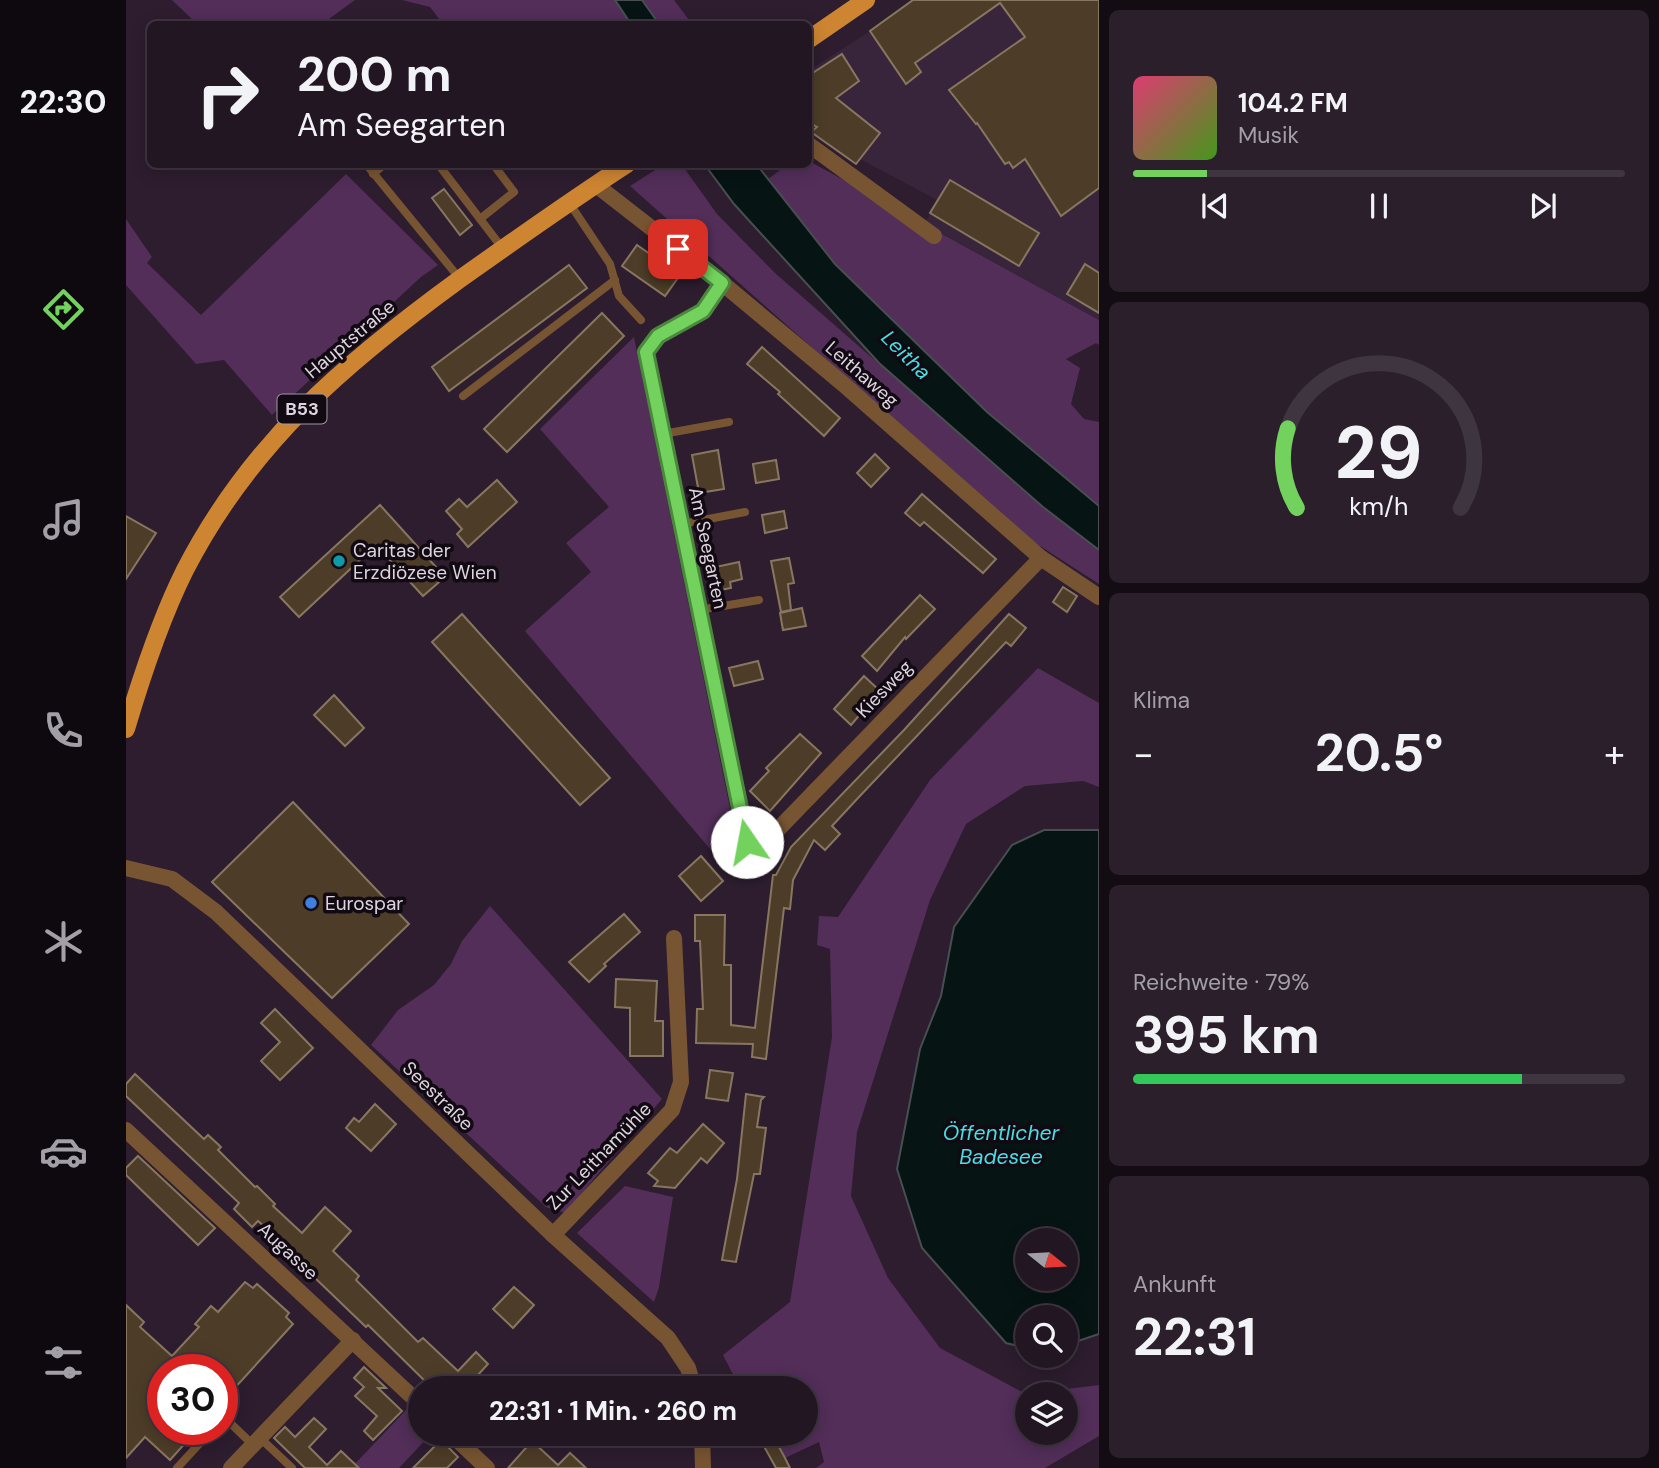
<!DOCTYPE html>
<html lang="de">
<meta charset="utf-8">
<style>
:root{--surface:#221623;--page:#2a1f2b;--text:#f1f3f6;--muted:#a29fa6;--line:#3f3541;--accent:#72d25d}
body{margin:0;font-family:"DM Sans",sans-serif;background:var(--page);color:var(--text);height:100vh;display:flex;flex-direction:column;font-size:26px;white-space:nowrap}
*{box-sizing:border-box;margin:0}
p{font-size:23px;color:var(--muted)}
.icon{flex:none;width:38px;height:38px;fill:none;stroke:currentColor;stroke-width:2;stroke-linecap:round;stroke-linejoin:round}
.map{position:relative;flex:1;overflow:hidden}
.side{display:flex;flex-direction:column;gap:10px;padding:10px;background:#130c13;width:560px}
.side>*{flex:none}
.banner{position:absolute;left:21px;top:21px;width:665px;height:147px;border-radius:10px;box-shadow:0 4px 18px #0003,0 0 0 2px var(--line);background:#221623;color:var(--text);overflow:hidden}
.needle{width:46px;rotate:108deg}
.controls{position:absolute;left:889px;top:1228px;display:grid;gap:14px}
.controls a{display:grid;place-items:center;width:63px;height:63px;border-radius:50%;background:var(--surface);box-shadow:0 4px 18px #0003,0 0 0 2px var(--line);font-size:35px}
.speed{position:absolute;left:21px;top:1354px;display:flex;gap:14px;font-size:35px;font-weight:700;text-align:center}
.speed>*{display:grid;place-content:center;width:91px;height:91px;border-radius:50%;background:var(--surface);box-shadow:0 4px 18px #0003,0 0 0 2px var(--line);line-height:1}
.speed .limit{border:10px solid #d22;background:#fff;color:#111}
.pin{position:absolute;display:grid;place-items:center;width:60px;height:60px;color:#fff;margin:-30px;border-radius:14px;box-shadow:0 4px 10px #0006}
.me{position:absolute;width:77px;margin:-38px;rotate:348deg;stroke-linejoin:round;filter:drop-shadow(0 0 5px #0008)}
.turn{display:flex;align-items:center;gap:24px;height:147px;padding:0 35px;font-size:32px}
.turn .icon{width:91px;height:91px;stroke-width:2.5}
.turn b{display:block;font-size:49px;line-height:60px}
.big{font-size:52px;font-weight:700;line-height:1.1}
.side .tile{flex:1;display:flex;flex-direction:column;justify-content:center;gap:10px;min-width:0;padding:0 24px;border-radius:10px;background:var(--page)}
.side .dial{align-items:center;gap:0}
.dial svg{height:182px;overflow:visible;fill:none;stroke:var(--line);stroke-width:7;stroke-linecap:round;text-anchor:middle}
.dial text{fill:var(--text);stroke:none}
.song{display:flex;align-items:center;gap:21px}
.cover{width:84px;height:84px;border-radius:10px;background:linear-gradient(135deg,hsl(340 70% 55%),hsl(100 70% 35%))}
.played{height:7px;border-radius:4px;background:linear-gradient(90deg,var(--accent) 15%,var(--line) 15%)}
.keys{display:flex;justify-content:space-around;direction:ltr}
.heat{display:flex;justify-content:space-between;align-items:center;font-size:38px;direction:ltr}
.charge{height:10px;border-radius:5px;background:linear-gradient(90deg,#34c759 79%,var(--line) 0)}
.trip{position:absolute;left:282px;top:1376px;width:410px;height:70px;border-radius:35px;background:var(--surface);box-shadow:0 4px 18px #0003,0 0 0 2px var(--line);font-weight:700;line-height:70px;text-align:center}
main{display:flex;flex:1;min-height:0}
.menu{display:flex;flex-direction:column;width:126px;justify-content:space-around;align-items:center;background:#0e090e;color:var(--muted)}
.menu .icon{width:49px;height:49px}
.menu .selected{color:var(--accent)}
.menu b{font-size:32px;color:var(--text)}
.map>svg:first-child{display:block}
</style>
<main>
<nav class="menu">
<b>22:30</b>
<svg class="icon selected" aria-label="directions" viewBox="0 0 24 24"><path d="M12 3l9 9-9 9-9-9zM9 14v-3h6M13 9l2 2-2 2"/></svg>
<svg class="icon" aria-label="music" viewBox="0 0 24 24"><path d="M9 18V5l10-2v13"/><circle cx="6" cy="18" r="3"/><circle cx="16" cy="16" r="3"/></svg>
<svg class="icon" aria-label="phone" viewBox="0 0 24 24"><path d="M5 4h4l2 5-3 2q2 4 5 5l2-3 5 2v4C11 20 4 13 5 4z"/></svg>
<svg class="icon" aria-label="climate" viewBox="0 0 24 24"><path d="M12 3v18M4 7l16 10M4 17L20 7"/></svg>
<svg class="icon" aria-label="car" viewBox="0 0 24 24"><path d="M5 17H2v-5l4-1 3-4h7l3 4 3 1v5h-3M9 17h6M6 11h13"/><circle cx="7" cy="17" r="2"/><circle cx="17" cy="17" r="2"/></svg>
<svg class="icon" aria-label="filters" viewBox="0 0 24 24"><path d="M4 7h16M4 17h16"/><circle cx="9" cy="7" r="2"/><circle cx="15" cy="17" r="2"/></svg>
</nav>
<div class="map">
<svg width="973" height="1468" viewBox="0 0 973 1468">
<rect width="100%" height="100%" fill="#2d1d2f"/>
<!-- built -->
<path fill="#38253b" d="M787 0H973V320L799 224 811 200 734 159 730 164 683 134 682 71 744 31Z"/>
<!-- green -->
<g fill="#522e59" fill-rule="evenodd">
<path d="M46 0H229L196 24H71Z"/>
<path d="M276 0H548L566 24H317L304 7Z"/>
<path d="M683 161 973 320V345L970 343 940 359 954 368 945 404 958 419 973 422V506L861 412 709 264 641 180 658 167 656 165 682 164Z"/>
<path d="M537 165H556L591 214 649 273 917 507 973 550V584L897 535 504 186Z"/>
<path d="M220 174 312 265 295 277 146 415 98 360 70 364 0 285V219L26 257 21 263 75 315Z"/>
<path d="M508 337 614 857 601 869 399 631 465 572 440 543 483 507 414 429Z"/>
<path d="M912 668 973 703V787L957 781 899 786 840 824 804 900 731 1132 725 1196 762 1278 814 1348 900 1394 973 1385V1436L919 1468H690L698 1462 693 1442 659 1458 646 1433H679V1388H614L597 1355 664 1302 706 1037 704 949 691 945 693 916 712 917 804 780ZM901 1395H940V1433H901Z"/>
<path d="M364 906 536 1099 439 1213 420 1207 245 1045 272 1010 308 985 325 964 336 941Z"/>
<path d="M499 1186 547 1197 533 1287 528 1302 451 1233Z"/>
<path d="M283 1407 294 1417V1433H306L273 1468H225Z"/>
</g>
<!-- water -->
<g fill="#071414" stroke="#484e51" stroke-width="2" fill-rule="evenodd">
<path d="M489 0H516L533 24H505Z"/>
<path d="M579 165H631L709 264 861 412 973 506V550L917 507 753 363 608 204Z"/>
<path d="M918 830H973V1334L940 1345V1318H901V1348L880 1343 796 1248 771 1169 794 1049 815 996 828 927 886 845ZM901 1241H940V1279H901Z"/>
</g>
<!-- building -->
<g fill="#4d3d28" stroke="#887760" stroke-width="2">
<path d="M787 0H973V188L935 216 899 159 887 168 883 162 879 164 851 123 850 124 823 90 899 37 874 3 789 63 795 72 780 84 744 31Z"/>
<path d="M716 54 733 81 710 98 754 133 730 164 685 132 691 127 682 122V76Z"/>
<path d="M824 180 913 233 893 266 804 213Z"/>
<path d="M318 189 346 225 334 235 306 198Z"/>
<path d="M511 245 554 275 539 296 496 266Z"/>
<path d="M959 264 973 273V313L941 294Z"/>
<path d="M443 265 461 288 323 391 306 367Z"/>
<path d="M476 313 498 336 381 452 358 429Z"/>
<path d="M636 347 714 418 698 436 652 394 654 392 621 364Z"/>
<path d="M592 450 598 489 573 493 566 455Z"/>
<path d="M749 454 763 468 745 487 731 473Z"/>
<path d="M650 460 653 479 630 483 627 464Z"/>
<path d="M371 480 391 502 342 547 331 534 336 529 320 511 333 499 341 507Z"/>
<path d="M796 494 870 559 857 573 798 522 794 526 779 513Z"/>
<path d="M254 505 319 577 297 596 250 545 173 617 154 597Z"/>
<path d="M658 511 661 528 639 533 636 515Z"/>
<path d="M0 516 30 533 0 579Z"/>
<path d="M663 558 668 583 662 584 665 610 655 612 645 561Z"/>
<path d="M613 562 616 579 604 582 605 588 589 591 585 568Z"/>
<path d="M937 587 951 596 941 612 927 602Z"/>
<path d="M794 595 809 609 780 639 779 637 751 671 736 656Z"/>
<path d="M676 608 680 626 657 630 654 613Z"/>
<path d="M336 614 484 778 454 805 306 642Z"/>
<path d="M883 614 900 628 885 646 880 642 732 798 706 826 714 834 699 850 688 840 667 880 664 909 658 908 640 1059 626 1057 627 1044 570 1043 571 1009H577L574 941H569V915H599L598 965H605V1025L629 1028 647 875H650L665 847 778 730Z"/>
<path d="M632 661 637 679 608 686 603 668Z"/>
<path d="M738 676 754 691 725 725 708 709Z"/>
<path d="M208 695 238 728 219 746 188 715Z"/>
<path d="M674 734 695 753 644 811 624 791 643 771 640 768Z"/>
<path d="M167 802 283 924 206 998 86 882Z"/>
<path d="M575 856 597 881 575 901 553 876Z"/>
<path d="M498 914 514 932 478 964 480 966 463 982 443 962Z"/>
<path d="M490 979 531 981 529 1021H537V1056H504V1008L489 1007Z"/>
<path d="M149 1009 187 1048 154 1080 135 1061 154 1042 135 1023Z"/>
<path d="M584 1070 607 1073 602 1101 580 1098Z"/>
<path d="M9 1074 78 1139 82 1135 95 1147 92 1150 129 1187 131 1186 149 1204 147 1206 176 1233 199 1207 225 1231 207 1251 233 1276 230 1280 292 1342 297 1338 332 1371 350 1352 362 1364 340 1388H306L242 1325 240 1327 189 1278 191 1276 160 1246 132 1221 126 1227 108 1209 113 1203 0 1096V1084Z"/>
<path d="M620 1094 638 1097 635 1100 631 1127 640 1128 634 1174H628L610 1262 596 1260 611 1179Z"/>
<path d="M249 1104 270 1124 245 1151 220 1128 228 1118 233 1122Z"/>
<path d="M577 1124 598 1143 581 1163 575 1158 549 1188 528 1186 532 1181 522 1173 544 1148 551 1153Z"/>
<path d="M12 1156 89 1228 72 1245 0 1175V1168Z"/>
<path d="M119 1282 127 1288 131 1284 163 1313 160 1317 167 1324 96 1402V1370H37V1430H71L44 1460 19 1437 0 1458V1305L18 1322 14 1327 46 1356 73 1327 69 1324 85 1306 92 1312Z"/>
<path d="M388 1287 408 1305 387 1328 367 1309Z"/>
<path d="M238 1367 260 1388H252L276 1411 247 1440 238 1431 251 1416 229 1396 238 1387 228 1378Z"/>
<path d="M188 1418 200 1429 183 1447 201 1465 215 1451 233 1468H179L148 1438 159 1427 169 1437Z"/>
<path d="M647 1436 659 1458 664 1468H650L635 1441Z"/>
<path d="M315 1440 332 1457 321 1468H287Z"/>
<path d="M406 1441 432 1465 444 1453 460 1468H382Z"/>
</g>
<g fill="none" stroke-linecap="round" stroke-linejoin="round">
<!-- service -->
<g stroke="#785532" stroke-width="8">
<path d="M240 164 334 279"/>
<path d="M312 164 377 249"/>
<path d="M247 174 259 164"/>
<path d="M442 201 484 264 493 296 515 320"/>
<path d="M354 219 388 192 367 164"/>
<path d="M337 396 489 280"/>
<path d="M537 434 603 422"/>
<path d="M556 524 619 512"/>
<path d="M573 610 633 600"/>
<path d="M96 1418 98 1417 126 1444"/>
<path d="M133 1437 166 1468"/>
<path d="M51 1468 86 1430"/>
</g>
<!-- minor -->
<g stroke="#785532" stroke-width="16">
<path d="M682 144 808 236"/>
<path d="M470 185 596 283 716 383 915 558 973 597"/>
<path d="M596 283 577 311 532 336 520 352 621 842 632 850 915 558"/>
<path d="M0 868 46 879 90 912 427 1235 542 1338 562 1368 568 1388"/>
<path d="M0 1130 294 1404"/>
<path d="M427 1235 546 1110 555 1082 548 938"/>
<path d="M324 1433 361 1468"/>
<path d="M576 1433 577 1468"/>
<path d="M105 1468 227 1340"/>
</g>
<!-- primary -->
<g stroke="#cd8532" stroke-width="18">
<path d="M682 40 740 0"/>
<path d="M0 729C16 675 34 620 59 570 125 442 220 362 334 279 389 240 444 201 501 164"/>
</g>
</g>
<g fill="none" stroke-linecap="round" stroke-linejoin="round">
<!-- route casing -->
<g stroke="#4a883c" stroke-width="18">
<path id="route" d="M552 249 596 283 577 311 532 336 520 352 621 842"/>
</g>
<!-- route -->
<use href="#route" stroke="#72d25d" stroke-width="12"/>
</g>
<!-- markers -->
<circle fill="#0f9aa8" stroke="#110a12" stroke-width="2.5" cx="213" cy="561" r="7"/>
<circle fill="#3f7fe0" stroke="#110a12" stroke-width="2.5" cx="185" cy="903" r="7"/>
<g text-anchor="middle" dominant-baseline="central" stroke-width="7" stroke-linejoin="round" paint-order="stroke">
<!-- shield labels -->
<rect fill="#110a12" stroke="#a097a2" stroke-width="2" x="151.5" y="394.5" width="49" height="29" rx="5"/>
<g font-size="18" font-weight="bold" fill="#ded4e0">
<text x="176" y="409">B53</text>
</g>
<!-- street labels -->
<g font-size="19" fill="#ded4e0" stroke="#110a12">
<text transform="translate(224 339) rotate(-40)">Hauptstraße</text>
<text transform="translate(736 374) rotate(41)">Leithaweg</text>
<text transform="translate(582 548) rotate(78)">Am Seegarten</text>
<text transform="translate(758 689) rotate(-46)">Kiesweg</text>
<text transform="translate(312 1096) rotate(44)">Seestraße</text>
<text transform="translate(473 1156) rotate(-46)">Zur Leithamühle</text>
<text transform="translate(162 1251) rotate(43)">Augasse</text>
</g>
<!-- poi labels -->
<g font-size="19" fill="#ded4e0" stroke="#110a12" text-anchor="start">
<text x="227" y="550">Caritas der<tspan x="227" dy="22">Erzdiözese Wien</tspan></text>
<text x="199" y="903">Eurospar</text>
</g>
<!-- water labels -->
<g font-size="21" font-style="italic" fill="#49dfe4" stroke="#110a12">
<text transform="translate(780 355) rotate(45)">Leitha</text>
<text x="875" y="1133">Öffentlicher<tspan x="875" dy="24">Badesee</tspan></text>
</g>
</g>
</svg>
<div class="controls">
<a><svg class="needle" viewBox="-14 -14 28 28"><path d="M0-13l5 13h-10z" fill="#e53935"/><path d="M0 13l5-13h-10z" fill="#a29fa6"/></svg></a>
<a><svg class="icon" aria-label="search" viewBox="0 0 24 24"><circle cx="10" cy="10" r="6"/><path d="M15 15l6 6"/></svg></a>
<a><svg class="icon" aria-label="layers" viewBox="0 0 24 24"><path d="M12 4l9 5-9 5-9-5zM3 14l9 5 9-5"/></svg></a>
</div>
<div class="speed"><div class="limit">30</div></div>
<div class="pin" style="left:552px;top:249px;background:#d93025"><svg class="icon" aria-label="arrive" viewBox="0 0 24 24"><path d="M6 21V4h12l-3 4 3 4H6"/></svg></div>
<svg class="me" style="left:621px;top:842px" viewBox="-20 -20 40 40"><circle r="19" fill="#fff"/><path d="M0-13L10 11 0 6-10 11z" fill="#72d25d"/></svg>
<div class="trip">22:31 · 1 Min. · 260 m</div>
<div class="banner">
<div class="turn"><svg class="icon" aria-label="right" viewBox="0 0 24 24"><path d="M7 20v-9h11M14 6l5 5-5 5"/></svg><div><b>200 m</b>Am Seegarten</div></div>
</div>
</div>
<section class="side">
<div class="tile">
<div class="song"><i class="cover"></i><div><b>104.2 FM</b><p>Musik</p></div></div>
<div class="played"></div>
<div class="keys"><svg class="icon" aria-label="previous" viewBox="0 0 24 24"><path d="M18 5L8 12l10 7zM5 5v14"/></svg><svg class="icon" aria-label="pause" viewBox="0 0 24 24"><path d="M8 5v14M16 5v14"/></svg><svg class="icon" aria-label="next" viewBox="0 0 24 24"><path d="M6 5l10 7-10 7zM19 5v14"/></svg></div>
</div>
<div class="tile dial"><svg viewBox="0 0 100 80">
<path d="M14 69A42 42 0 1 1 86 69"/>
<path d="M14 69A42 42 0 0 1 10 34" stroke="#72d25d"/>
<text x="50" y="56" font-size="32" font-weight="700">29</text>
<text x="50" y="72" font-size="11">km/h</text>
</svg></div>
<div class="tile"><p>Klima</p>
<div class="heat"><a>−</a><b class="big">20.5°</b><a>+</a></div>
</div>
<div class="tile"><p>Reichweite · 79%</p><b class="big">395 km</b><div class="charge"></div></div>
<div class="tile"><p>Ankunft</p><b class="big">22:31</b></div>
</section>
</main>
